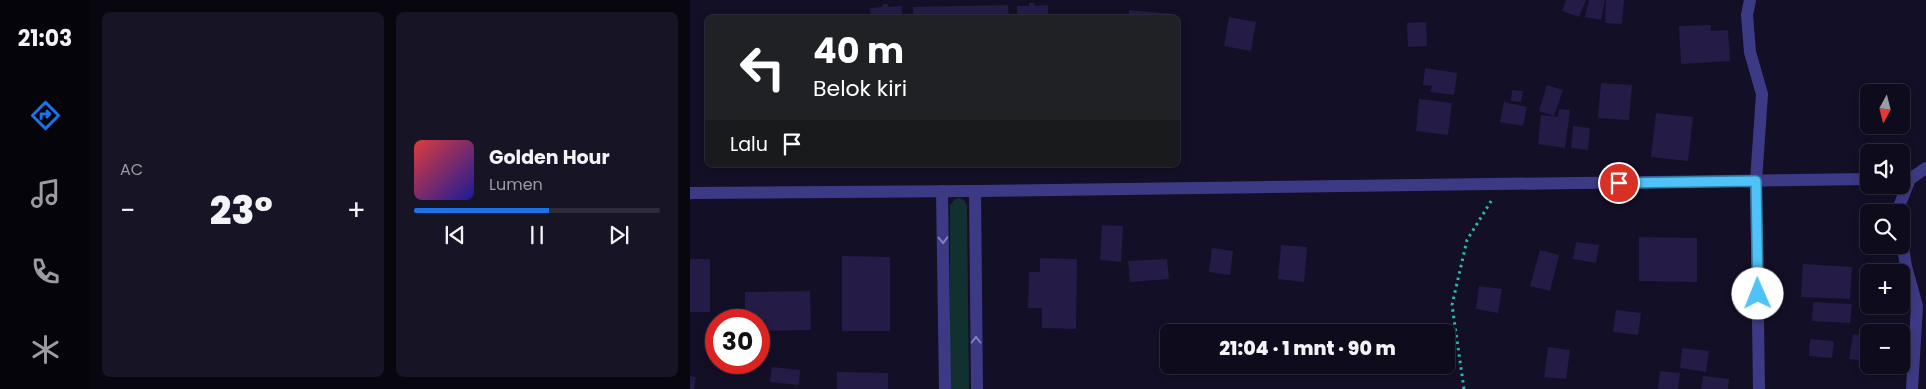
<!DOCTYPE html>
<html lang="id">
<meta charset="utf-8">
<style>
:root{--surface:#0e0b1c;--page:#171425;--text:#f1f3f6;--muted:#9b9ba3;--line:#2e2b3b;--accent:#1a73e8}
body{margin:0;font-family:Poppins,sans-serif;background:var(--page);color:var(--text);height:100vh;display:flex;flex-direction:column;font-size:19px;white-space:nowrap}
*{box-sizing:border-box;margin:0}
p{font-size:16px;color:var(--muted)}
.icon{flex:none;width:28px;height:28px;fill:none;stroke:currentColor;stroke-width:2;stroke-linecap:round;stroke-linejoin:round}
.map{position:relative;flex:1;overflow:hidden}
.panel{display:flex;flex-direction:column;gap:12px;padding:12px;background:#08060f;width:600px}
.panel>*{flex:none}
.top-card{position:absolute;left:15px;top:15px;width:475px;height:152px;border-radius:8px;box-shadow:0 2px 8px #0003,0 0 0 1px var(--line);background:#202124;color:#fff;overflow:hidden}
.needle{width:32px;rotate:187deg}
.tools{position:absolute;left:1170px;top:84px;display:grid;gap:10px}
.tools a{display:grid;place-items:center;width:50px;height:50px;border-radius:8px;background:var(--surface);box-shadow:0 2px 8px #0003,0 0 0 1px var(--line);font-size:25px}
.speed{position:absolute;left:15px;top:309px;display:flex;gap:10px;font-size:25px;font-weight:700;text-align:center}
.speed>*{display:grid;place-content:center;width:65px;height:65px;border-radius:50%;background:var(--surface);box-shadow:0 2px 8px #0003,0 0 0 1px var(--line);line-height:1}
.speed .limit{border:8px solid #d22;background:#fff;color:#111}
.pin{position:absolute;display:grid;place-items:center;width:42px;height:42px;color:#fff;margin:-21px;border:2px solid #fff;border-radius:50%;box-shadow:0 1px 5px #0007}
.me{position:absolute;width:55px;margin:-28px;rotate:359deg;stroke-linejoin:round;filter:drop-shadow(0 0 4px #0008)}
.turn{display:flex;align-items:center;gap:18px;height:105px;padding:0 25px;font-size:22px}
.turn .icon{width:65px;height:65px;stroke-width:2.5}
.turn b{display:block;font-size:35px;line-height:42px}
.then{display:flex;align-items:center;height:48px;padding:0 25px;background:#0003;gap:10px;font-size:19px}
.big{font-size:38px;font-weight:800;line-height:1.1}
.panel .card{flex:1;display:flex;flex-direction:column;justify-content:center;gap:8px;min-width:0;padding:0 18px;border-radius:8px;background:var(--page)}
.song{display:flex;align-items:center;gap:15px}
.cover{width:60px;height:60px;border-radius:8px;background:linear-gradient(135deg,hsl(0 70% 55%),hsl(240 70% 35%))}
.played{height:5px;border-radius:2px;background:linear-gradient(90deg,var(--accent) 55%,var(--line) 55%)}
.keys{display:flex;justify-content:space-around;direction:ltr}
.heat{display:flex;justify-content:space-between;align-items:center;font-size:28px;direction:ltr}
.panel .tiles{flex:1;display:grid;gap:12px;grid-template-columns:repeat(2,1fr)}
.trip{position:absolute;left:470px;top:324px;width:295px;height:50px;border-radius:8px;background:var(--surface);box-shadow:0 2px 8px #0003,0 0 0 1px var(--line);font-weight:800;line-height:50px;text-align:center}
main{display:flex;flex:1;min-height:0}
.dock{display:flex;flex-direction:column;width:90px;justify-content:space-around;align-items:center;background:#06040b;color:var(--muted)}
.dock .icon{width:35px;height:35px}
.dock .selected{color:var(--accent)}
.dock b{font-size:22px;color:var(--text)}
.map>svg:first-child{display:block}
</style>
<main>
<nav class="dock">
<b>21:03</b>
<svg class="icon selected" aria-label="directions" viewBox="0 0 24 24"><path d="M12 3l9 9-9 9-9-9zM9 14v-3h6M13 9l2 2-2 2"/></svg>
<svg class="icon" aria-label="music" viewBox="0 0 24 24"><path d="M9 18V5l10-2v13"/><circle cx="6" cy="18" r="3"/><circle cx="16" cy="16" r="3"/></svg>
<svg class="icon" aria-label="phone" viewBox="0 0 24 24"><path d="M5 4h4l2 5-3 2q2 4 5 5l2-3 5 2v4C11 20 4 13 5 4z"/></svg>
<svg class="icon" aria-label="climate" viewBox="0 0 24 24"><path d="M12 3v18M4 7l16 10M4 17L20 7"/></svg>
</nav>
<section class="panel">
<div class="tiles">
<div class="card"><p>AC</p>
<div class="heat"><a>−</a><b class="big">23°</b><a>+</a></div>
</div>
<div class="card">
<div class="song"><i class="cover"></i><div><b>Golden Hour</b><p>Lumen</p></div></div>
<div class="played"></div>
<div class="keys"><svg class="icon" aria-label="previous" viewBox="0 0 24 24"><path d="M18 5L8 12l10 7zM5 5v14"/></svg><svg class="icon" aria-label="pause" viewBox="0 0 24 24"><path d="M8 5v14M16 5v14"/></svg><svg class="icon" aria-label="next" viewBox="0 0 24 24"><path d="M6 5l10 7-10 7zM19 5v14"/></svg></div>
</div>
</div>
</section>
<div class="map">
<svg width="1236" height="389" viewBox="0 0 1236 389">
<rect width="100%" height="100%" fill="#130f26"/>
<!-- green -->
<path fill="#12302f" d="M270 198 275 201 277 206 279 389H260V205L265 199Z"/>
<!-- building -->
<g fill="#241b47">
<path d="M876 0H896L889 17 872 11Z"/>
<path d="M899 0H915L911 20 895 17Z"/>
<path d="M916 0H934L932 24 915 23Z"/>
<path d="M339 3H344L345 6 358 5V18H327V6H339Z"/>
<path d="M193 4H198V7L212 6V18H181L180 8 192 7Z"/>
<path d="M318 5 319 18H223V7Z"/>
<path d="M439 10 484 14 483 18H439Z"/>
<path d="M539 17 566 22 561 51 534 46Z"/>
<path d="M736 22 737 46 718 47 717 23Z"/>
<path d="M1021 25V31L1038 30 1040 61 991 64 989 26Z"/>
<path d="M735 68 767 73 764 95 740 92 742 86 733 85Z"/>
<path d="M911 83 942 85 939 120 908 118Z"/>
<path d="M857 85 873 90 864 116 849 111Z"/>
<path d="M822 90 833 91 831 102 821 101Z"/>
<path d="M729 99 762 103 758 135 726 131Z"/>
<path d="M814 102 837 107 833 126 810 122Z"/>
<path d="M869 109 880 110 875 148 848 144 851 115 868 117Z"/>
<path d="M966 113 1003 117 998 161 961 157Z"/>
<path d="M883 126 900 128 898 150 881 148Z"/>
<path d="M412 225 433 226 431 262 410 260Z"/>
<path d="M949 237 1007 238V282L949 281Z"/>
<path d="M886 242 909 245 906 263 883 259Z"/>
<path d="M591 245 617 247 614 282 588 279Z"/>
<path d="M522 248 543 251 540 275 519 272Z"/>
<path d="M850 250 869 255 860 291 840 286Z"/>
<path d="M152 256 200 257V331H152Z"/>
<path d="M350 258 387 259 386 329 352 328V308H338L339 272H350Z"/>
<rect x="0" y="259" width="20" height="53"/>
<path d="M477 259 479 279 440 282 438 261Z"/>
<path d="M1113 264 1162 267 1160 299 1111 297Z"/>
<path d="M789 286 812 289 808 313 786 309Z"/>
<path d="M120 291 121 330 69 331V320H55V292Z"/>
<path d="M1123 302 1162 304 1160 323 1122 321Z"/>
<path d="M926 310 951 313 948 335 923 332Z"/>
<path d="M1163 334 1179 336V361L1159 359Z"/>
<path d="M1120 339 1144 341 1142 358 1119 356Z"/>
<path d="M858 347 880 350 876 379 854 377Z"/>
<path d="M992 348 1019 351 1016 372 990 368Z"/>
<path d="M82 367 110 370 109 385 80 382Z"/>
<path d="M970 371 990 373 988 389H968Z"/>
<path d="M147 372 198 373V389H147Z"/>
<path d="M0 376 6 377 4 389H0Z"/>
<path d="M1013 376 1039 379 1038 389H1011Z"/>
</g>
<g fill="none" stroke-linecap="round" stroke-linejoin="round">
<!-- path -->
<path stroke="#2fb8b0" stroke-width="3" stroke-dasharray="2.5 4" stroke-linecap="butt" d="M774 389 762 305 777 240 803 198"/>
<!-- minor -->
<g stroke="#3d3a85" stroke-width="12">
<path d="M1060 0 1057 15 1060 52 1072 94 1066 181 1069 389"/>
<path d="M252 191 255 389"/>
<path d="M285 191 287 389"/>
<path d="M0 193 285 191 1179 179"/>
<path d="M1208 212V209L1220 179 1236 168"/>
<path d="M1211 235 1216 266 1227 306 1222 389"/>
</g>
</g>
<!-- one-way arrows -->
<defs><path id="oneway-chevron" d="M-2-3.5L2.5 0L-2 3.5" fill="none" stroke-width="1.6" stroke-linecap="round" stroke-linejoin="round" transform="scale(1.25)"/></defs>
<g stroke="#837fbc">
<use href="#oneway-chevron" transform="translate(253 240) rotate(89)"/>
<use href="#oneway-chevron" transform="translate(286 340) rotate(-90)"/>
</g>
<g fill="none" stroke-linecap="round" stroke-linejoin="round">
<!-- route casing -->
<g stroke="#337fa1" stroke-width="12">
<path id="route" d="M929 183 1066 181 1068 294"/>
</g>
<!-- route -->
<use href="#route" stroke="#4fc3f7" stroke-width="9"/>
</g>
</svg>
<div class="tools">
<a><svg class="needle" viewBox="-14 -14 28 28"><path d="M0-13l5 13h-10z" fill="#e53935"/><path d="M0 13l5-13h-10z" fill="#9b9ba3"/></svg></a>
<a><svg class="icon" aria-label="sound" viewBox="0 0 24 24"><path d="M4 9h4l5-4v14l-5-4H4zM17 9q2 3 0 6"/></svg></a>
<a><svg class="icon" aria-label="search" viewBox="0 0 24 24"><circle cx="10" cy="10" r="6"/><path d="M15 15l6 6"/></svg></a>
<a>+</a>
<a>−</a>
</div>
<div class="speed"><div class="limit">30</div></div>
<div class="pin" style="left:929px;top:183px;background:#d93025"><svg class="icon" aria-label="arrive" viewBox="0 0 24 24"><path d="M6 21V4h12l-3 4 3 4H6"/></svg></div>
<svg class="me" style="left:1068px;top:294px" viewBox="-20 -20 40 40"><circle r="19" fill="#fff"/><path d="M0-13L10 11 0 6-10 11z" fill="#4fc3f7"/></svg>
<div class="trip">21:04 · 1 mnt · 90 m</div>
<div class="top-card">
<div class="turn"><svg class="icon" aria-label="left" viewBox="0 0 24 24"><path d="M17 20v-9H6M10 6l-5 5 5 5"/></svg><div><b>40 m</b>Belok kiri</div></div>
<div class="then">Lalu<svg class="icon" aria-label="arrive" viewBox="0 0 24 24"><path d="M6 21V4h12l-3 4 3 4H6"/></svg></div>
</div>
</div>
</main>
